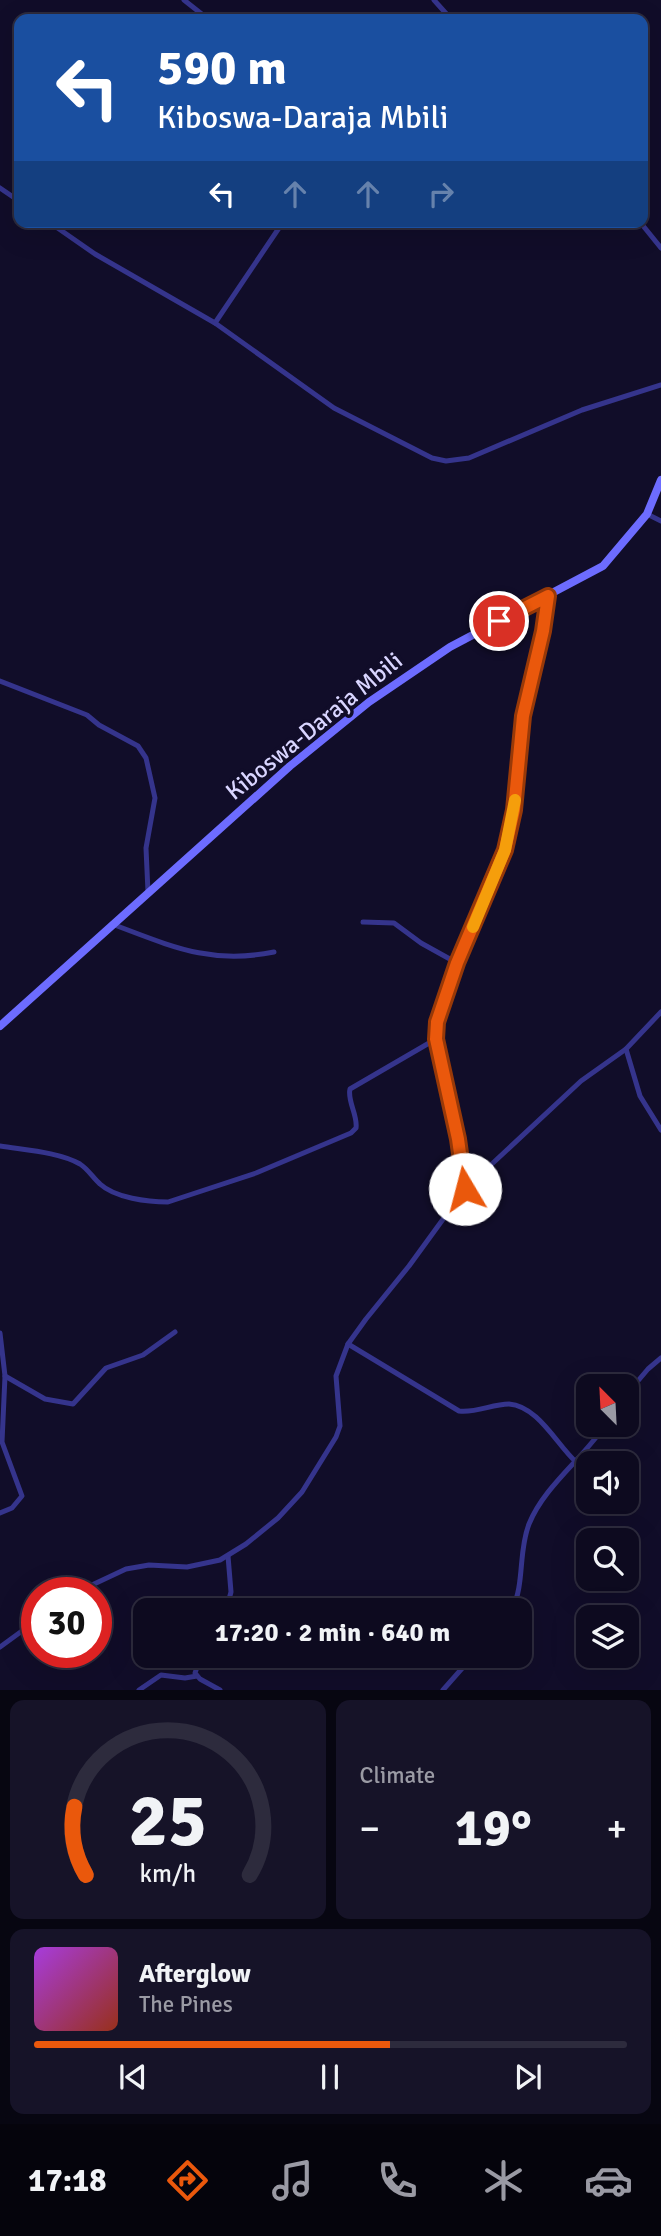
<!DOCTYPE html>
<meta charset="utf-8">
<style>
:root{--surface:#0d0a1f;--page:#161328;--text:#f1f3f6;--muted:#9a9aa4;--line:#2d2b3d;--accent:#ea580c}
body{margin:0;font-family:Signika,sans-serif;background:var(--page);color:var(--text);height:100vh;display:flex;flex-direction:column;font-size:26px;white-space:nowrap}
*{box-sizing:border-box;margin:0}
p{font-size:23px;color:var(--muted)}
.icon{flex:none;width:38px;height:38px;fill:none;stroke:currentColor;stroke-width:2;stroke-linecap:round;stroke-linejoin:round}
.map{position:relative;height:1690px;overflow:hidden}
.drawer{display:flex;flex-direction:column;gap:10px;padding:10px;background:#070611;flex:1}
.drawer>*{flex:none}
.hud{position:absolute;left:14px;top:14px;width:634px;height:214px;border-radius:14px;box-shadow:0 7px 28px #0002,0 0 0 2px var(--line);background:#1a4fa0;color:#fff;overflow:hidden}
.needle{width:46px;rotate:336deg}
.buttons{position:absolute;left:576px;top:1374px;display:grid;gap:14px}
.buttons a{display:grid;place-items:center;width:63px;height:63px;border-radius:14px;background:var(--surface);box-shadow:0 7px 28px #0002,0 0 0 2px var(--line);font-size:35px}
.speed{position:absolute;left:21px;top:1577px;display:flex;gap:14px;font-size:35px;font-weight:700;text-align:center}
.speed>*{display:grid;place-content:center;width:91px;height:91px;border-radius:50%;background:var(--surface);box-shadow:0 7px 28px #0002,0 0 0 2px var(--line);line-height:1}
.speed .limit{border:10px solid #d22;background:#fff;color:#111}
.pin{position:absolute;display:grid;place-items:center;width:60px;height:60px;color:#fff;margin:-30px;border:4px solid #fff;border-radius:50%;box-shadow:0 2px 7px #0007}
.me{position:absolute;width:77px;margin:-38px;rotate:352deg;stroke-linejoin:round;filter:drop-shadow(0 0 5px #0008)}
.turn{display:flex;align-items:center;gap:24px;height:147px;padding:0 28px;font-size:32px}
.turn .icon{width:91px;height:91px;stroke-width:2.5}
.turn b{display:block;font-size:49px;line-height:60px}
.lanes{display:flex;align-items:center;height:66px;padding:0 28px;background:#0003;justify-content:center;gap:35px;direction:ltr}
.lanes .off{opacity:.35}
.big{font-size:52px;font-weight:800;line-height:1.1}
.drawer .tile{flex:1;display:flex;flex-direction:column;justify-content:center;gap:10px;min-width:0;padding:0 24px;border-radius:14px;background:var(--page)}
.drawer .dial{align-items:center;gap:0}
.dial svg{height:182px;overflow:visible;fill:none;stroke:var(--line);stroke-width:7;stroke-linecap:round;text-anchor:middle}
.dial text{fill:var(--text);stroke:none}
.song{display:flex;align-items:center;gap:21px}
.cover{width:84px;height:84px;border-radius:10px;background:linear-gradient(135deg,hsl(280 70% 55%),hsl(10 70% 35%))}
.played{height:7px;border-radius:4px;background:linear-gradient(90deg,var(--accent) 60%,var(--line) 60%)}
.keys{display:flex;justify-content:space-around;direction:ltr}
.heat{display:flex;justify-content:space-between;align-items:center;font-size:38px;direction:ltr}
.drawer .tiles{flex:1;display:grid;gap:10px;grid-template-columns:1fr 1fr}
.tile:last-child{grid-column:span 2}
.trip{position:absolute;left:133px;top:1598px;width:399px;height:70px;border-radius:14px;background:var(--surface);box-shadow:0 7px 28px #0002,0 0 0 2px var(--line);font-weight:800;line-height:70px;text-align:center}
.dock{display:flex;height:112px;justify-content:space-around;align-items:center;background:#05040c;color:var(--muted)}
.dock .icon{width:49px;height:49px}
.dock .on{color:var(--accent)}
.dock b{font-size:32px;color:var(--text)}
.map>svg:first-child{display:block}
</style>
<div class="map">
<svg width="661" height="1690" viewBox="0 0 661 1690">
<rect width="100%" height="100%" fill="#110d29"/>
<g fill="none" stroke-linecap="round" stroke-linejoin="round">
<!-- street -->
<g stroke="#35348c" stroke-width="5">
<path d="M184 0 208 19"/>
<path d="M434 0 451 19"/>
<path d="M0 188 19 201"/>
<path d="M49 222 95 254 215 323 334 408 432 458 446 461 469 458 582 410 661 385"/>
<path d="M640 222 661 248"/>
<path d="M215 323 283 222"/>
<path d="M647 514 661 521"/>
<path d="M0 681 87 715 99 725 138 746 146 758 155 798 146 848 148 892"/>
<path d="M363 922 394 923 421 943 457 963"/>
<path d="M112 924C171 946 210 965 274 952"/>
<path d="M661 1012 626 1049 640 1096 661 1130"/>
<path d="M0 1146C24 1150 59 1152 80 1164 88 1169 93 1178 100 1184 115 1198 148 1202 168 1202L256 1173 351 1133 356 1128C358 1115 347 1101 350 1089L436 1039"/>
<path d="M465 1189 458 1139 436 1039 437 1022 457 963 505 850 514 810 523 716 543 631 548 596"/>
<path d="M0 1333 5 1376 2 1442 22 1496 12 1508 0 1513"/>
<path d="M348 1344 459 1411C477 1413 492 1404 509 1404 538 1406 557 1445 576 1462"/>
<path d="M5 1376 45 1399 73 1404 106 1368 143 1355 175 1332"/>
<path d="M626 1395 648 1369 661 1358"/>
<path d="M77 1592 126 1569 149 1565 187 1567 220 1560 246 1544 278 1518 302 1492 336 1437 340 1426 336 1376 348 1344 366 1319 409 1266 465 1189 581 1081 626 1049"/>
<path d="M226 1610 231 1592 228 1556"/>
<path d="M512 1610C525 1583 518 1552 529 1524 545 1485 583 1459 606 1424"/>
<path d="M0 1647 37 1620"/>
<path d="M201 1656 195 1673 200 1679 220 1690"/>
<path d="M139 1690 161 1675 185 1678 197 1676"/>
<path d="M443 1690 473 1656"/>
</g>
<!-- secondary -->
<path stroke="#6d6cff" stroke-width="8" d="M0 1026 290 766 369 702 450 647 603 566 647 514 661 480"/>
</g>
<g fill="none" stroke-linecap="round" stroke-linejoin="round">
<!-- route casing -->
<g stroke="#983908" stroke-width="18">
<path id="route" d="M465 1189 458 1139 436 1039 437 1022 457 963 505 850 514 810 523 716 543 631 548 596 499 621"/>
</g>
<!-- route -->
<use href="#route" stroke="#ea580c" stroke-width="12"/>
<!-- slow -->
<path stroke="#f59e0b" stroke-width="12" d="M473 927 505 850 515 800"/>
</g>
<g text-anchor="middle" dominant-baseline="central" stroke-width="7" stroke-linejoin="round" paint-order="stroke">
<!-- street labels -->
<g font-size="24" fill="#d9d5ff" stroke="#110d29">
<text transform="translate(314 726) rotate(-39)">Kiboswa-Daraja Mbili</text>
</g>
</g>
</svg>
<div class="buttons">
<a><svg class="needle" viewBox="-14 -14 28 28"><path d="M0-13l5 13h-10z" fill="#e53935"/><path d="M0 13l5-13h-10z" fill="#9a9aa4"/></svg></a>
<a><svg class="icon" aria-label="sound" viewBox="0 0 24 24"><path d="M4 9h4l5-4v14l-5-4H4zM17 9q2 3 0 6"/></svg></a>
<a><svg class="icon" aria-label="search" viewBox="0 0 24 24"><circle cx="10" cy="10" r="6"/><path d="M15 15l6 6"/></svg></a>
<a><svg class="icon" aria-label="layers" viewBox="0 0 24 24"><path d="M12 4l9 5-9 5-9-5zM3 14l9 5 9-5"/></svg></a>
</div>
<div class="speed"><div class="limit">30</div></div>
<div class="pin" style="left:499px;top:621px;background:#d93025"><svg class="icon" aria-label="arrive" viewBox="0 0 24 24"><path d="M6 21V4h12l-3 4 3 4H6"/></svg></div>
<svg class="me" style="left:465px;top:1189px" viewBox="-20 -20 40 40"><circle r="19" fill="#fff"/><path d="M0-13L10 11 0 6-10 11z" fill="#ea580c"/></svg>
<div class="trip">17:20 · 2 min · 640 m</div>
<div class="hud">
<div class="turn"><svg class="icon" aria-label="left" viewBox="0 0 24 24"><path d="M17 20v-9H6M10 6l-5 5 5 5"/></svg><div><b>590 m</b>Kiboswa-Daraja Mbili</div></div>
<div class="lanes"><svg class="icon" aria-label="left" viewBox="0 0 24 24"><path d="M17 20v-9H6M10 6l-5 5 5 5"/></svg><svg class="icon off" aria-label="ahead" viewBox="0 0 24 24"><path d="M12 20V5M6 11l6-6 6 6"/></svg><svg class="icon off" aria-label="ahead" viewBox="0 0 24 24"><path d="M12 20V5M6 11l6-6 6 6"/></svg><svg class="icon off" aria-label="right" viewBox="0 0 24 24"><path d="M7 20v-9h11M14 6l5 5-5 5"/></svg></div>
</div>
</div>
<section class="drawer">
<div class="tiles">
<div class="tile dial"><svg viewBox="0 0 100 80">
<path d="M14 69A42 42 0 1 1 86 69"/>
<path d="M14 69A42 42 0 0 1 9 39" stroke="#ea580c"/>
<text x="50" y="56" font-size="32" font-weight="700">25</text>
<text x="50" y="72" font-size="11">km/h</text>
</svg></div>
<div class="tile"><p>Climate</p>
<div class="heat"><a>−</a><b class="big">19°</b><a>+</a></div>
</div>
<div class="tile">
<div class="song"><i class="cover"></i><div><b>Afterglow</b><p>The Pines</p></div></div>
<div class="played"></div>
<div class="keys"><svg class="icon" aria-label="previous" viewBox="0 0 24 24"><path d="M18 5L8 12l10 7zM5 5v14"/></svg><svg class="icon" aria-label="pause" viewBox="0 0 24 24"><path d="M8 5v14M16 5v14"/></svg><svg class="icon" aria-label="next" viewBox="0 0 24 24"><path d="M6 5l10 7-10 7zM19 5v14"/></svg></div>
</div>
</div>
</section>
<nav class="dock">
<b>17:18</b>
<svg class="icon on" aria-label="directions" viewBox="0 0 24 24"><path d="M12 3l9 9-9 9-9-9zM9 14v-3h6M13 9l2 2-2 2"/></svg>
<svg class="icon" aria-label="music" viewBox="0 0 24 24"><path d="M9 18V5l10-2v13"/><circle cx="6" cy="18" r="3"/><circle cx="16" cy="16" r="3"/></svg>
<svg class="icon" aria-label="phone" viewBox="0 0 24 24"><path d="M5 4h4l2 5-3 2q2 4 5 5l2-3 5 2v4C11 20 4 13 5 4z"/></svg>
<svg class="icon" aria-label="climate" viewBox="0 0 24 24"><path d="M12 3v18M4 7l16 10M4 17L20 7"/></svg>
<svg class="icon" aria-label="car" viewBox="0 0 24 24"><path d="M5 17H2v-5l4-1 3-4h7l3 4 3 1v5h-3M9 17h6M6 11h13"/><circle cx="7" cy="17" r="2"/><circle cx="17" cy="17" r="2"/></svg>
</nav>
